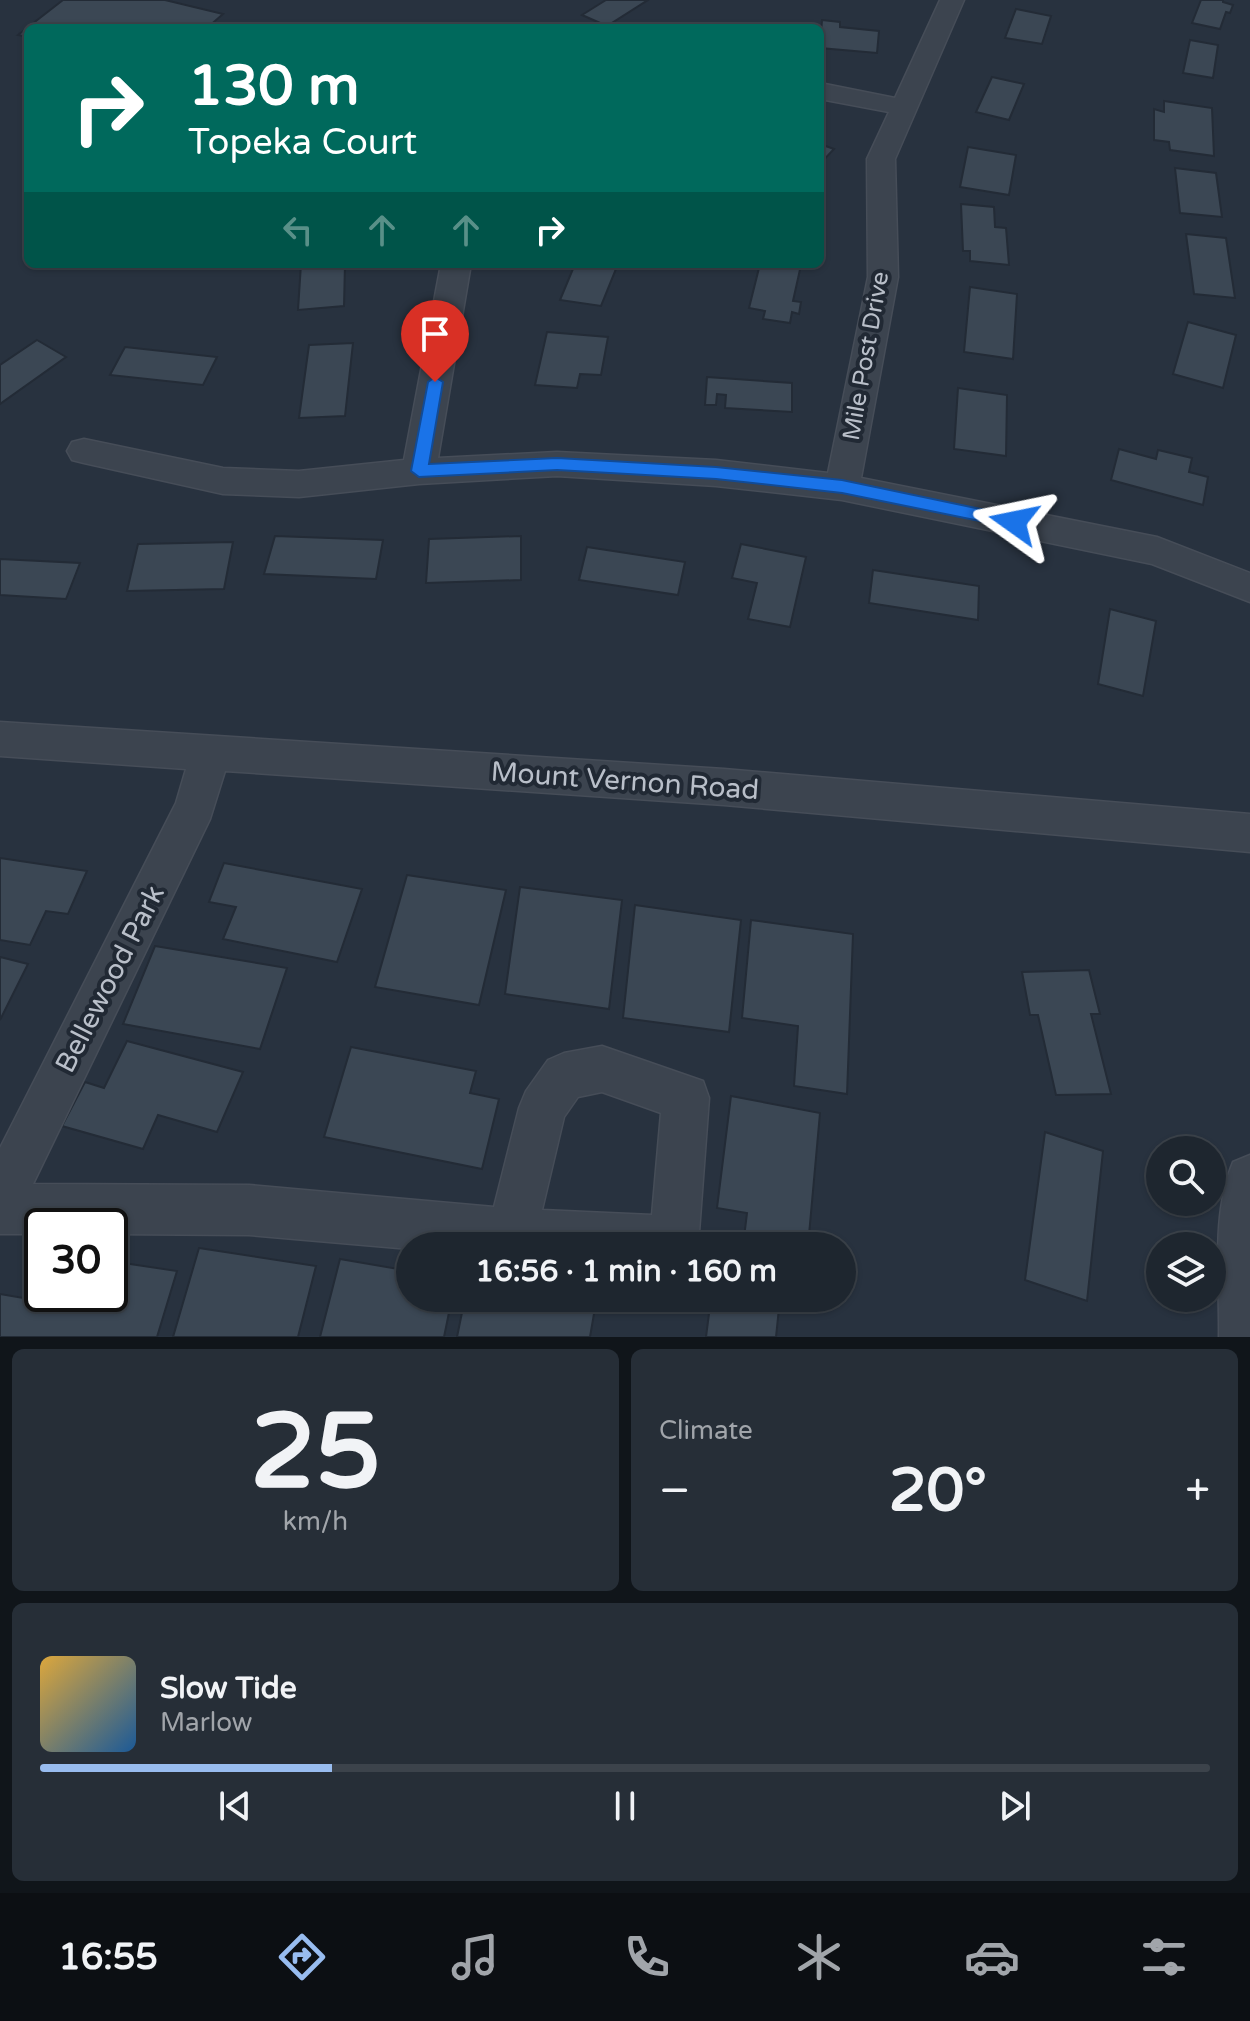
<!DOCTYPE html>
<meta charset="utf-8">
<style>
:root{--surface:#1e262f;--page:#262e37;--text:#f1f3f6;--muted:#a1a5aa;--line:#3c434b;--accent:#98bcef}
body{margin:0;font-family:"Varela Round",sans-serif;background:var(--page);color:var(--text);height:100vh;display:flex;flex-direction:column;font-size:30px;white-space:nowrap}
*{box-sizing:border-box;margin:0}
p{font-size:26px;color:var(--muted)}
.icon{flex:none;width:44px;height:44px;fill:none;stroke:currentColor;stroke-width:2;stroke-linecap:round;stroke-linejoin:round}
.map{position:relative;height:1337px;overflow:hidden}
.sheet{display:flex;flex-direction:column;gap:12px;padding:12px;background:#10151a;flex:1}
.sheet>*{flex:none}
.banner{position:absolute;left:24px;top:24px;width:800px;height:244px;border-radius:12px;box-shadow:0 2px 6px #0004,0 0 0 2px var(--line);background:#00695c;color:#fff;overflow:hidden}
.tools{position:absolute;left:1146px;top:1136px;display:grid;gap:16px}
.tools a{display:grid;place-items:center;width:80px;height:80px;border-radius:50%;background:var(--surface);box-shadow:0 2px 6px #0004,0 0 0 2px var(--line);font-size:40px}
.speed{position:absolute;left:24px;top:1208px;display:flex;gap:16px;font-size:40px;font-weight:700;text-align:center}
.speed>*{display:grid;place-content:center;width:104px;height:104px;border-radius:50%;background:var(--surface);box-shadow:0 2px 6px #0004,0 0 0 2px var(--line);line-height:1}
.speed .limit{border:4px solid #111;border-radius:12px;background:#fff;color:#111}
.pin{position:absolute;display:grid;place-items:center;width:68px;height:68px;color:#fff;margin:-82px -34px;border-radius:50% 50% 50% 0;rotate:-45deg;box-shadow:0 0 8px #0007}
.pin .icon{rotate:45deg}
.me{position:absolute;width:88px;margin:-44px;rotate:282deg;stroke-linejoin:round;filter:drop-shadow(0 0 6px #0008)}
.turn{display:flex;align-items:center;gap:28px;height:168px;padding:0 32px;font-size:36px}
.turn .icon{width:104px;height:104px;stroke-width:2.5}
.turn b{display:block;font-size:56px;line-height:68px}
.lanes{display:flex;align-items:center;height:76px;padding:0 32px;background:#0003;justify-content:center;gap:40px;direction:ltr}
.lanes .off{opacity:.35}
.big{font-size:60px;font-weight:700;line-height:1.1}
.sheet .card{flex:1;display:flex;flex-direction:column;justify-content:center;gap:12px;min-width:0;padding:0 28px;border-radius:12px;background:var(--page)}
.sheet .dial{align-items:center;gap:0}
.dial b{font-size:104px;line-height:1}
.song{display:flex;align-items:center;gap:24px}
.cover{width:96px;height:96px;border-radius:12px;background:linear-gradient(135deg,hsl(40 70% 55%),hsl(210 70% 35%))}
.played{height:8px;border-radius:4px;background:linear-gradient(90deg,var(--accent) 25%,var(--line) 25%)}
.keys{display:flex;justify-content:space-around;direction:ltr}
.heat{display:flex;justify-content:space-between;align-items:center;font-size:44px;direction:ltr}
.sheet .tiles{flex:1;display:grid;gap:12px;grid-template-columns:1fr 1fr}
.card:last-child{grid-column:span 2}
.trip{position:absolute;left:396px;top:1232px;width:460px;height:80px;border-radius:40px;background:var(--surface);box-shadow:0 2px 6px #0004,0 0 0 2px var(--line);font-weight:700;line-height:80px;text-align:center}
.tab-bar{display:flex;height:128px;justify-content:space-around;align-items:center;background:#0c0f13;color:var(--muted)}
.tab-bar .icon{width:56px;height:56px}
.tab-bar .current{color:var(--accent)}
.tab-bar b{font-size:36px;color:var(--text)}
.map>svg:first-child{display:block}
</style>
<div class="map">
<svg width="1250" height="1337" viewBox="0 0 1250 1337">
<rect width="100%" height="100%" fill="#28323f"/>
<!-- building -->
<g fill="#3b4754" stroke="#232b36" stroke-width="2">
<path d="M63 0H165L223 14 207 28H28V37L18 35Z"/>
<path d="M606 0H648L607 26 582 15Z"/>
<path d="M1201 0H1223V2L1233 5 1230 13 1226 12 1220 29 1192 23Z"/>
<path d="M1016 9 1051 16 1042 44 1005 38Z"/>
<path d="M822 20 840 22V27L879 31 877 53 820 48Z"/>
<path d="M1190 40 1218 45 1213 78 1183 73Z"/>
<path d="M992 77 1024 84 1009 120 976 112Z"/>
<path d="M1164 101 1212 108 1214 156 1170 150 1169 142 1154 140V109L1164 112Z"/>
<path d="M820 144 834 149 820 164Z"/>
<path d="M968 147 1016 155 1009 195 960 187Z"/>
<path d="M1175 168 1216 173 1222 217 1180 213Z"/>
<path d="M961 204 994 207 995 227 1006 228 1009 265 970 261V251H963Z"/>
<path d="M1186 234 1226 238 1235 298 1194 294Z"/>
<path d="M301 264H345L344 306 298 310Z"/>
<path d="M575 264H618L601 306 560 300Z"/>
<path d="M760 264 801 265 793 301 801 302 799 314 792 312 790 323 763 319 765 311 749 308Z"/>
<path d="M970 287 1017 294 1013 359 964 352Z"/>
<path d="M1188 322 1236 335 1223 388 1173 374Z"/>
<path d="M547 332 608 337 601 375 580 374 577 388 535 385Z"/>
<path d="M37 340 66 357 0 404V365Z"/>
<path d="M353 343 345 416 299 418 309 345Z"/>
<path d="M125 347 217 357 203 385 110 375Z"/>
<path d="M707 377 792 383V412L725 408 726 395 717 394 716 405H705Z"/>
<path d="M958 388 1007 395 1006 456 954 449Z"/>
<path d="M1119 449 1156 459 1158 450 1192 458 1189 472 1208 477 1203 505 1111 480Z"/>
<path d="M275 536 383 540 376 579 264 574Z"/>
<path d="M521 536V580L426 583 429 539Z"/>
<path d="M233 542 224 589 127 591 138 544Z"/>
<path d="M741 544 806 557 790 627 748 619 757 583 732 578Z"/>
<path d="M587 547 685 562 678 595 579 580Z"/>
<path d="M0 559 80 563 66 599 0 595Z"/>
<path d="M873 570 979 586 978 620 869 603Z"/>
<path d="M1110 609 1156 621 1143 696 1098 684Z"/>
<path d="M0 858 87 871 68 914 46 911 30 945 0 940Z"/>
<path d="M224 863 362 889 337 962 223 939 236 907 209 902Z"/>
<path d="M407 875 506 890 479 1005 375 987Z"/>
<path d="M520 887 622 900 609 1009 505 994Z"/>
<path d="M635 905 741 920 729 1032 623 1018Z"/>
<path d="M751 920 853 934 847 1094 794 1086 798 1026 742 1018Z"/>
<path d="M155 946 287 968 260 1049 123 1024Z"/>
<path d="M0 957 28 964 0 1020Z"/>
<path d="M1089 970 1100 1014H1091L1111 1094 1056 1095 1038 1015H1030L1022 972Z"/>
<path d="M127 1041 243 1072 217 1132 158 1115 143 1149 62 1126 85 1082 104 1088Z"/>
<path d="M351 1047 476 1071 470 1093 499 1099 482 1169 324 1137Z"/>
<path d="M731 1096 820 1113 808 1246H743L747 1213 717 1208Z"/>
<path d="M1045 1132 1103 1151 1087 1301 1025 1280Z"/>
<path d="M199 1248 316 1266 298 1337H173Z"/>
<path d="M340 1259 410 1271V1298H452L444 1337H320Z"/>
<path d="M110 1261 177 1271 157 1337H0V1294L53 1303 56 1294H110Z"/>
<path d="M465 1298H543L595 1308 590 1337H457Z"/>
<path d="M711 1298H731L779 1308 776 1337H706Z"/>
</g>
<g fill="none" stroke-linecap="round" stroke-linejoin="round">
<!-- minor casing -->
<g stroke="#464d58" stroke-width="3">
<g id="minor">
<path d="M940 0H964L895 159 898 277 861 478 1157 537 1250 573V602L1152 564 842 500 716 486 557 476 419 484 299 497 223 494 84 463 72 460 67 451 72 442 84 439 223 468 299 471 404 460 441 264H471L438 458 557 452 716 460 828 473 868 277 867 159 889 112 820 99V83L895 98Z"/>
<path d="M0 722 724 769 1250 814V852L724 805 225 771 210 819 33 1184 249 1185 494 1207 519 1108 526 1091 548 1060 564 1053 602 1046 703 1081 709 1098 698 1246H410V1249L249 1235 110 1234V1226H42V1234H0V1148L176 803 186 769 0 756ZM602 1092 661 1113 652 1215 542 1210 564 1117 578 1097Z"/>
<path d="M1250 1155V1337H1219C1220 1281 1211 1214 1233 1162Z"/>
</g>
</g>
<!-- minor -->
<use href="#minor" fill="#3c444f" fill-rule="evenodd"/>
</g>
<!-- route -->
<path fill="#1a73e8" stroke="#114b97" stroke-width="2" d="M435 377 443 382 429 464 557 458 716 467 842 480 1014 516 1022 522 1014 528 842 493 716 479 557 470 419 477 411 471 428 382Z"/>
<g text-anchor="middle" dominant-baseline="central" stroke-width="8" stroke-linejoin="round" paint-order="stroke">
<!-- far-street labels -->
<g font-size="24" fill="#b9bfc9" stroke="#212934">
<text transform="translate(866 356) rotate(-80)">Mile Post Drive</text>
</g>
<!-- street labels -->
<g font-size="28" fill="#b9bfc9" stroke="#212934">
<text transform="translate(625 781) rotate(4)">Mount Vernon Road</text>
<text transform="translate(110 979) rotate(-63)">Bellewood Park</text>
</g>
</g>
</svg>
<div class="tools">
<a><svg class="icon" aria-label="search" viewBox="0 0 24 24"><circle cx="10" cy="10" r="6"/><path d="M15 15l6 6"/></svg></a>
<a><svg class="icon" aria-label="layers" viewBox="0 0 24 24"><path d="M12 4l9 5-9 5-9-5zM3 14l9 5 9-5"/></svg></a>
</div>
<div class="speed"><div class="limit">30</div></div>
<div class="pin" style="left:435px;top:382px;background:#d93025"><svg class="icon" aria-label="arrive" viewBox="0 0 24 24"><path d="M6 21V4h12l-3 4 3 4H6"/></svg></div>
<svg class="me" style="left:1014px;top:522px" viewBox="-20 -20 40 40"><path d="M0-17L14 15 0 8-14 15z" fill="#1a73e8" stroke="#fff" stroke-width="4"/></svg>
<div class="trip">16:56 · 1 min · 160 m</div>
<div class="banner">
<div class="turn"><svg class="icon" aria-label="right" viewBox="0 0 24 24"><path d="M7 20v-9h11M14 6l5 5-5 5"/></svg><div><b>130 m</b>Topeka Court</div></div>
<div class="lanes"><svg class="icon off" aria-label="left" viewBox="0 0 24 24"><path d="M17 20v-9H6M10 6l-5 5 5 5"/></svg><svg class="icon off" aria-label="ahead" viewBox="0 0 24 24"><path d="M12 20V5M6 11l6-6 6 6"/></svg><svg class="icon off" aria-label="ahead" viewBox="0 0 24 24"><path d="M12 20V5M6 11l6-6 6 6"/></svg><svg class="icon" aria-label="right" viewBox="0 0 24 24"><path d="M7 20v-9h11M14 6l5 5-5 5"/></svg></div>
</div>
</div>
<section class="sheet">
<div class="tiles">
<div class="card dial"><b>25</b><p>km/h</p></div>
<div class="card"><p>Climate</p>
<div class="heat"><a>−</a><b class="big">20°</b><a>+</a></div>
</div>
<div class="card">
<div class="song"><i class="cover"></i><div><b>Slow Tide</b><p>Marlow</p></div></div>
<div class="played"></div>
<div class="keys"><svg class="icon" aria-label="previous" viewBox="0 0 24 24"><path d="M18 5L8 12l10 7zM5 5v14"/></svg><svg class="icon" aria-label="pause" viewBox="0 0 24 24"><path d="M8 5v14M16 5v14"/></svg><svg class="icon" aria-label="next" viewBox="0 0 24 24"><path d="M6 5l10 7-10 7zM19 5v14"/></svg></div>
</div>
</div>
</section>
<nav class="tab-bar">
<b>16:55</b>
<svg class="icon current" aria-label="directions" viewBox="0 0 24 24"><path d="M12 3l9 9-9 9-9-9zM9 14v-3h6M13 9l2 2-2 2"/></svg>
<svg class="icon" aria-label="music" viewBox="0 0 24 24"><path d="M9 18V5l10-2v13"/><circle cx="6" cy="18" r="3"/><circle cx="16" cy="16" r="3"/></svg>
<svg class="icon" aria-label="phone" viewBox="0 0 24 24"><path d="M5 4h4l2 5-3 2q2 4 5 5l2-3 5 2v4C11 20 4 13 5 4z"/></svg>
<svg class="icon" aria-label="climate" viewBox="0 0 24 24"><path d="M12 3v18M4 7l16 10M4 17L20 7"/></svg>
<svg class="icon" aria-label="car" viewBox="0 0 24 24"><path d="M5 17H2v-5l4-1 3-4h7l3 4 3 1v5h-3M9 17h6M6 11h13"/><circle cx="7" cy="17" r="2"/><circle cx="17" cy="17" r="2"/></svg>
<svg class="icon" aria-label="filters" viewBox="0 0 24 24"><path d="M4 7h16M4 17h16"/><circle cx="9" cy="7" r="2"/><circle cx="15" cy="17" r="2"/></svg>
</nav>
